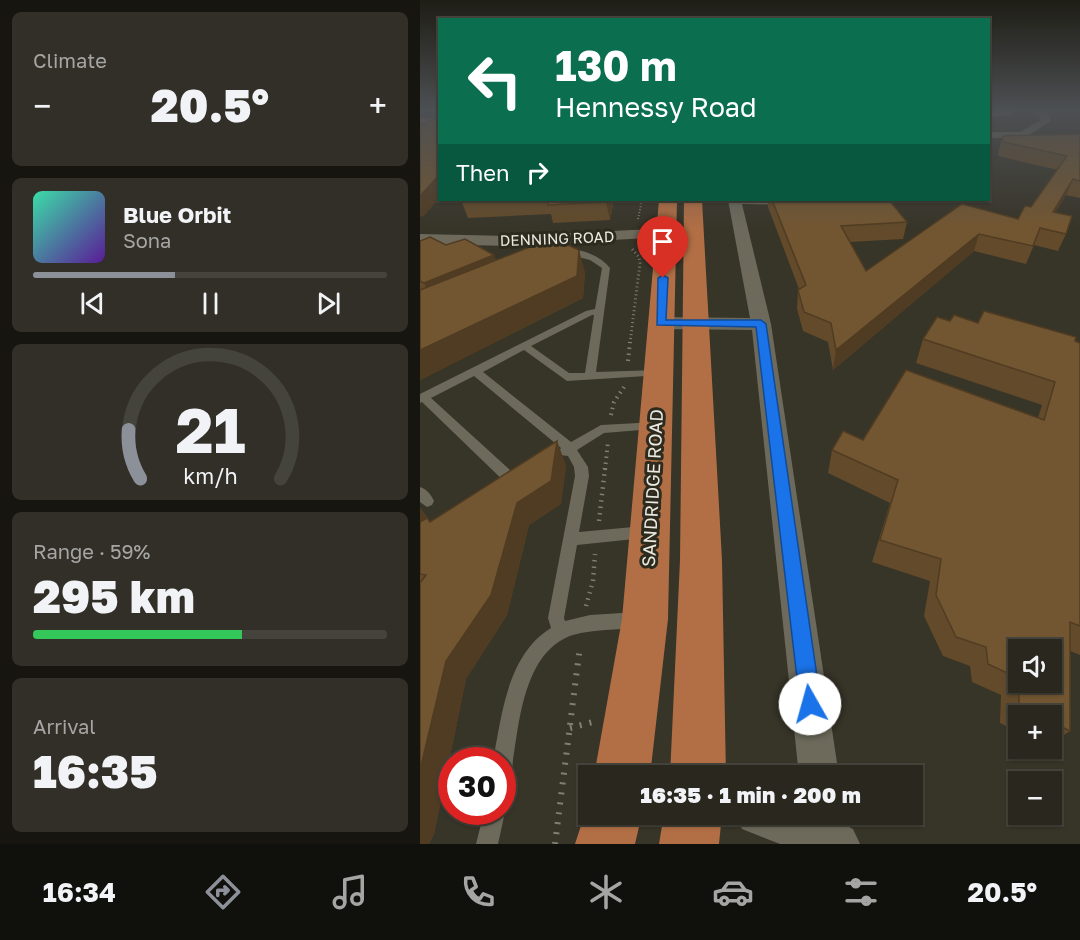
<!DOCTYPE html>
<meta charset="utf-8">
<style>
:root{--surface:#29271e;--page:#312f27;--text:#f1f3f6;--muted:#a5a5a4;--line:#45443c;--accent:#8c9099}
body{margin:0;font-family:"Golos Text",sans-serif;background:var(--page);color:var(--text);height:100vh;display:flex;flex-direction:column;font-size:22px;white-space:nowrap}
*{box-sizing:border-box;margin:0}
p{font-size:20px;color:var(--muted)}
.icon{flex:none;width:33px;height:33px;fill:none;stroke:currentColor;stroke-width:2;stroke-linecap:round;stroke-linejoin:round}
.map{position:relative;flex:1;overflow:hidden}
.details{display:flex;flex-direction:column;gap:12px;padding:12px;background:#171510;width:420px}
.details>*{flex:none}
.banner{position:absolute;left:18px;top:18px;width:552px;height:183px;border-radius:0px;box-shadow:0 2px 4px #0004,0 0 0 2px var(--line);background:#0b6e4f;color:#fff;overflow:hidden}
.buttons{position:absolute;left:588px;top:639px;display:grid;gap:12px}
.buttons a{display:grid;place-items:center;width:54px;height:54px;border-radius:0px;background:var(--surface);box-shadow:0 2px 4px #0004,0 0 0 2px var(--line);font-size:30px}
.speed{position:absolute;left:18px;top:747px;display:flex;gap:12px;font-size:30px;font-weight:700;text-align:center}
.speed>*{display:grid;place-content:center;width:78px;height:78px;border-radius:50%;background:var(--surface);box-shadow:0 2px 4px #0004,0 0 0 2px var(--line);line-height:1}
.speed .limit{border:9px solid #d22;background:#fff;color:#111}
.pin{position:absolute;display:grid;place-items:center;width:51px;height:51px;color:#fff;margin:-62px -26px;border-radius:50% 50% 50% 0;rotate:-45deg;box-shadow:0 0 6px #0007}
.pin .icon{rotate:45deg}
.me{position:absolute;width:66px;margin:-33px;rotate:353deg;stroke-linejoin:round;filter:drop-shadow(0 0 4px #0008)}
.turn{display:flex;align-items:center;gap:21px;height:126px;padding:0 18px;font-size:27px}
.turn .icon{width:78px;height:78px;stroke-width:2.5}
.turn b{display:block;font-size:42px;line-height:51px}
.then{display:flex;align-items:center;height:57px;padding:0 18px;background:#0003;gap:12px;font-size:22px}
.big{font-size:45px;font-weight:800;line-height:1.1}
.details .card{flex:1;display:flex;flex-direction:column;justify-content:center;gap:9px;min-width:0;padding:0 21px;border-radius:9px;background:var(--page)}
.details .dial{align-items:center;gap:0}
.dial svg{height:156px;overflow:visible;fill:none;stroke:var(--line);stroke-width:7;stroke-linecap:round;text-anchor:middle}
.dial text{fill:var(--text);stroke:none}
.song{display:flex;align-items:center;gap:18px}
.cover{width:72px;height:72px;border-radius:9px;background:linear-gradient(135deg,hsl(160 70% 55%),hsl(270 70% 35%))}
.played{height:6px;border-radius:3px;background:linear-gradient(90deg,var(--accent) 40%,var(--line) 40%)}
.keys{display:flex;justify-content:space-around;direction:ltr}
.heat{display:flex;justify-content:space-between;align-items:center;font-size:33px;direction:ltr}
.charge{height:9px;border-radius:4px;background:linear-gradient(90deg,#34c759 59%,var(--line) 0)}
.trip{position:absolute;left:158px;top:765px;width:345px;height:60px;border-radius:0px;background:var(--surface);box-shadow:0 2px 4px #0004,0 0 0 2px var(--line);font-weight:800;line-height:60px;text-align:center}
.tab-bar{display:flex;height:96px;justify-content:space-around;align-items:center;background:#10100c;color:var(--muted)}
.tab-bar .icon{width:42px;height:42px}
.tab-bar .current{color:var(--accent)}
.tab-bar b{font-size:27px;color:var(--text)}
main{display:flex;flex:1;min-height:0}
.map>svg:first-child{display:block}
</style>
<main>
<section class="details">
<div class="card"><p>Climate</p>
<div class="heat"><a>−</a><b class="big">20.5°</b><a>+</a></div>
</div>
<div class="card">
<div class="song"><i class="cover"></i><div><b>Blue Orbit</b><p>Sona</p></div></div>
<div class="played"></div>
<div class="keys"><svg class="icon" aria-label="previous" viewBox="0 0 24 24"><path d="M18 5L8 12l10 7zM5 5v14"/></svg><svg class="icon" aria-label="pause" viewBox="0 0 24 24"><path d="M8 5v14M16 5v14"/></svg><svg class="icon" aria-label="next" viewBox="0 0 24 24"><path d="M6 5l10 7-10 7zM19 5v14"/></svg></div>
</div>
<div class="card dial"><svg viewBox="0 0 100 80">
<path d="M14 69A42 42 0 1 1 86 69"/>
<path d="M14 69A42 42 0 0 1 8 44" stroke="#8c9099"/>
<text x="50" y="56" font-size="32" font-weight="700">21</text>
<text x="50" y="72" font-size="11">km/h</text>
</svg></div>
<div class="card"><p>Range · 59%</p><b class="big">295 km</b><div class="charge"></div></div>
<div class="card"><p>Arrival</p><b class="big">16:35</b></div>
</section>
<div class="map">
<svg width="660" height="844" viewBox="0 0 660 844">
<rect width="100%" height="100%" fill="#373428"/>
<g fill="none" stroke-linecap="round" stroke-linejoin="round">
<!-- path-far4 -->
<path stroke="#817e74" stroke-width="2" stroke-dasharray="1 2" stroke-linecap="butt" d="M218 219 222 200"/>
<!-- path-far3 -->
<path stroke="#817e74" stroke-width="3" stroke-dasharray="1 3" stroke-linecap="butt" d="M210 343 220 263 219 257 212 249"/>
<!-- path-far2 -->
<g stroke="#817e74" stroke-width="4" stroke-dasharray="1.5 4.5" stroke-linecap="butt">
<path d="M208 361 210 342"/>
<path d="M191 415 194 402 204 387"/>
<path d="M185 470 188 442"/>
</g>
<!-- path-far1 -->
<g stroke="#817e74" stroke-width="4.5" stroke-dasharray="1.5 5" stroke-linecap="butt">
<path d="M179 521 185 468"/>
<path d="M166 606 173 581 175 554"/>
</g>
<!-- path -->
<g stroke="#817e74" stroke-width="6" stroke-dasharray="2 8" stroke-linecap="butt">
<path d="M150 728 173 722"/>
<path d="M135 844 160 646"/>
</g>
<!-- lane -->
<g fill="#6d6a5c" fill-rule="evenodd">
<path d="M143 249C160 248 180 255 190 268L176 372 238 370 242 371 243 373 242 375 147 381 104 350 63 372 151 442 181 425 237 422 239 425 237 428 233 429 184 433 157 450 168 467 169 476 159 532 224 526 229 528 231 532 229 536 224 538 157 545 144 618 145 621 170 615 218 612 224 614 226 620 224 626 218 628C197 630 174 629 153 635 103 651 99 725 92 768L89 775 82 778V760H73C82 715 87 655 131 628L128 618 155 476 154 467 148 456 140 455 138 452 141 448 54 376 11 398 101 480 103 484 101 488 96 489 91 488 2 402 0 403V394L166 311 175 309 182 268 170 260 143 253ZM172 315H174L165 373H149L111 346Z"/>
<path d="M0 487C7 489 11 495 14 501L12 505 7 507 0 502Z"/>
<path d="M82 807 85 812 78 844H56L64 812H82Z"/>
</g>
<!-- street -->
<g fill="#6d6a5c" fill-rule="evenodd">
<path d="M609 111 626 112 631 121 606 137 568 138V132H600L621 120 619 116Z"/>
<path d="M308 200 387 201 380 205 322 204 351 324 419 776H379L332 330 241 329 234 327 231 323 234 319 241 317 330 318Z"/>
<path d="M273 227 281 232 278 235 91 246 0 244V234L91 236Z"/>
<path d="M316 814H425L427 826 433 829 440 844H360L322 829Z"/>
</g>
<!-- secondary -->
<path fill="#906c50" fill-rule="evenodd" d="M0 118 20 119V127L0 126Z"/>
<!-- primary -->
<g fill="#b26f45" fill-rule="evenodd">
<path d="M568 111H596L590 115 568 117Z"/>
<path d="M239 200H257L248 619 230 776H174L202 619Z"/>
<path d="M264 200H282L302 560 306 776H250L260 560Z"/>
<path d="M168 804V814H222L215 844H155Z"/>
<path d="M244 814H302L299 844H239Z"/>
</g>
</g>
<!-- wall -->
<g fill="#624a2a" fill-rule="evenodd">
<path d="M660 134V198L646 195 635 212 646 234 638 251 614 245 606 264 554 251 413 370 408 342 383 331 377 309 378 290 379 289 348 207V200H411L412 202 487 222 483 239 430 242 446 271 598 219 611 207 638 170 578 156 579 149 583 136Z"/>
<path d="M41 200H194L190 220 133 223 131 214 48 218Z"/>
<path d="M0 241 26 245 76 260 165 272 163 298 0 380Z"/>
<path d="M530 321 558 323 660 343V655L650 651V731L632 743V716H598V732L580 723 581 695 552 682 550 666 523 656 504 616 510 581 452 562 470 503 408 473 412 450 618 418 622 405 496 363 503 339ZM598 650 632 682H598Z"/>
<path d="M146 465 141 504 109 525 87 615 46 679 14 834 9 844H0V508L10 521Z"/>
</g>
<!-- shaded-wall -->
<g fill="#503c22">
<path d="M20 174V197L4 216 0 217V196Z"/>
<path d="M653 179 646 195 626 229 633 212Z"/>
<path d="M187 200H194L190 220 186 202Z"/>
<path d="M559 234 554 251 413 370 416 350Z"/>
<path d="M159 250 165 272 163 298 0 380V350Z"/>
<path d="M74 255 81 272 12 300 4 283Z"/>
<path d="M137 441 146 465 141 504 109 525 87 615 46 679 14 834 9 844H0V770L26 661 97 503Z"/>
<path d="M0 508 14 527 0 537Z"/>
</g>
<!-- building -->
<g fill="#725631" stroke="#503c22" stroke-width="1.5">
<path d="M16 118H20V174L0 196V123L4 124Z"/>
<path d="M660 134V181L653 179 633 212 652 216 646 234 620 228 613 246 559 234 416 350 411 323 384 312 378 290 386 285 352 200H411L412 202 469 200 487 222 421 226 446 271 542 204 598 219 605 206 611 207 647 156 583 142V136Z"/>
<path d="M127 200H187L186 202 128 205Z"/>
<path d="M10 237 26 245 45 239 74 255 4 283 0 281V241Z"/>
<path d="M133 238 159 250 157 276 0 350V290Z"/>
<path d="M564 311 656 337 655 341 660 343V626L650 622V731L632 722V716H617L599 707V682H632V650H598V678L568 664 566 647 536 637 516 595 521 559 460 540 478 480 412 450 423 431 443 440 486 370 624 420 635 382 503 339 517 317 530 321 534 315 558 323Z"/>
<path d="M137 441 131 481 97 503 71 595 26 661 0 770V583L6 575 0 574V522L7 518 10 522Z"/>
</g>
<!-- sky -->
<linearGradient id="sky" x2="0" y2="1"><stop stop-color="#1e1d16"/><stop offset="0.48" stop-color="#4d5053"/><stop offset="1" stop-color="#4d5053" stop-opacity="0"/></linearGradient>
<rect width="660" height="229" fill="url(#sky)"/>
<!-- route -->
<path fill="#1a73e8" stroke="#114b97" stroke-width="1.5" d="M243 275 248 278 246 320H341L346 324 401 704 398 712 390 715 383 712 380 704 336 327 237 325 238 278Z"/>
<g text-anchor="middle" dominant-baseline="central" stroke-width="6" stroke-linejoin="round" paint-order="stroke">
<!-- far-street labels -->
<g font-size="15" fill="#ebe9e1" stroke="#2d2a1e">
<text transform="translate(137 238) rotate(-2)">DENNING ROAD</text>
</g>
<!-- street labels -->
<g font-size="18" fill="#ebe9e1" stroke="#2d2a1e">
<text transform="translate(232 488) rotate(-87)">SANDRIDGE ROAD</text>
</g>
</g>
</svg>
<div class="buttons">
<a><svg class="icon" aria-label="sound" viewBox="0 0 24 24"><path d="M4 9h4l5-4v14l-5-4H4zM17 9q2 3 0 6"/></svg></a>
<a>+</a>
<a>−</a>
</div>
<div class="speed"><div class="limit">30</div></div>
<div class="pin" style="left:243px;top:278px;background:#d93025"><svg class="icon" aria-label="arrive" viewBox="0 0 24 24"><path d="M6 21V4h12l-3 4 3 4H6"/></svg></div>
<svg class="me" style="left:390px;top:704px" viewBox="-20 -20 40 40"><circle r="19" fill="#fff"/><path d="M0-13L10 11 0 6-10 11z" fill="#1a73e8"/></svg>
<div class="trip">16:35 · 1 min · 200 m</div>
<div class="banner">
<div class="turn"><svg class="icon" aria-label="left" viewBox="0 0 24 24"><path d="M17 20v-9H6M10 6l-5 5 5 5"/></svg><div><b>130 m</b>Hennessy Road</div></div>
<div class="then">Then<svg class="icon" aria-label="right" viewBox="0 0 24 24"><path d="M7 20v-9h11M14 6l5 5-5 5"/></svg></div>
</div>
</div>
</main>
<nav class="tab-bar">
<b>16:34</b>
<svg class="icon current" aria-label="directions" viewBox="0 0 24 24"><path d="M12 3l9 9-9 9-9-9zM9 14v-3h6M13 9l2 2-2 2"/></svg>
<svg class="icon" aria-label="music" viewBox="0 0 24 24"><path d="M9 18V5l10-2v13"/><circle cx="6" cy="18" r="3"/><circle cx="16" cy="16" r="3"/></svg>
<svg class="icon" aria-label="phone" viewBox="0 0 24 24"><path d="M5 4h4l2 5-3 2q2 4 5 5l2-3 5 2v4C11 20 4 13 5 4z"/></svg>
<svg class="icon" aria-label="climate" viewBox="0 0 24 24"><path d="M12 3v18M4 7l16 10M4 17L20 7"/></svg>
<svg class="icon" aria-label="car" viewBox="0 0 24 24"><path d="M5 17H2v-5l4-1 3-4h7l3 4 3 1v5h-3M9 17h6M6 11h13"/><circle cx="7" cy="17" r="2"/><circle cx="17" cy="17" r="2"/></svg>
<svg class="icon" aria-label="filters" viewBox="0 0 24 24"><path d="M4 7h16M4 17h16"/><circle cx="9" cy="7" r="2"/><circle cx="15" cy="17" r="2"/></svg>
<b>20.5°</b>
</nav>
